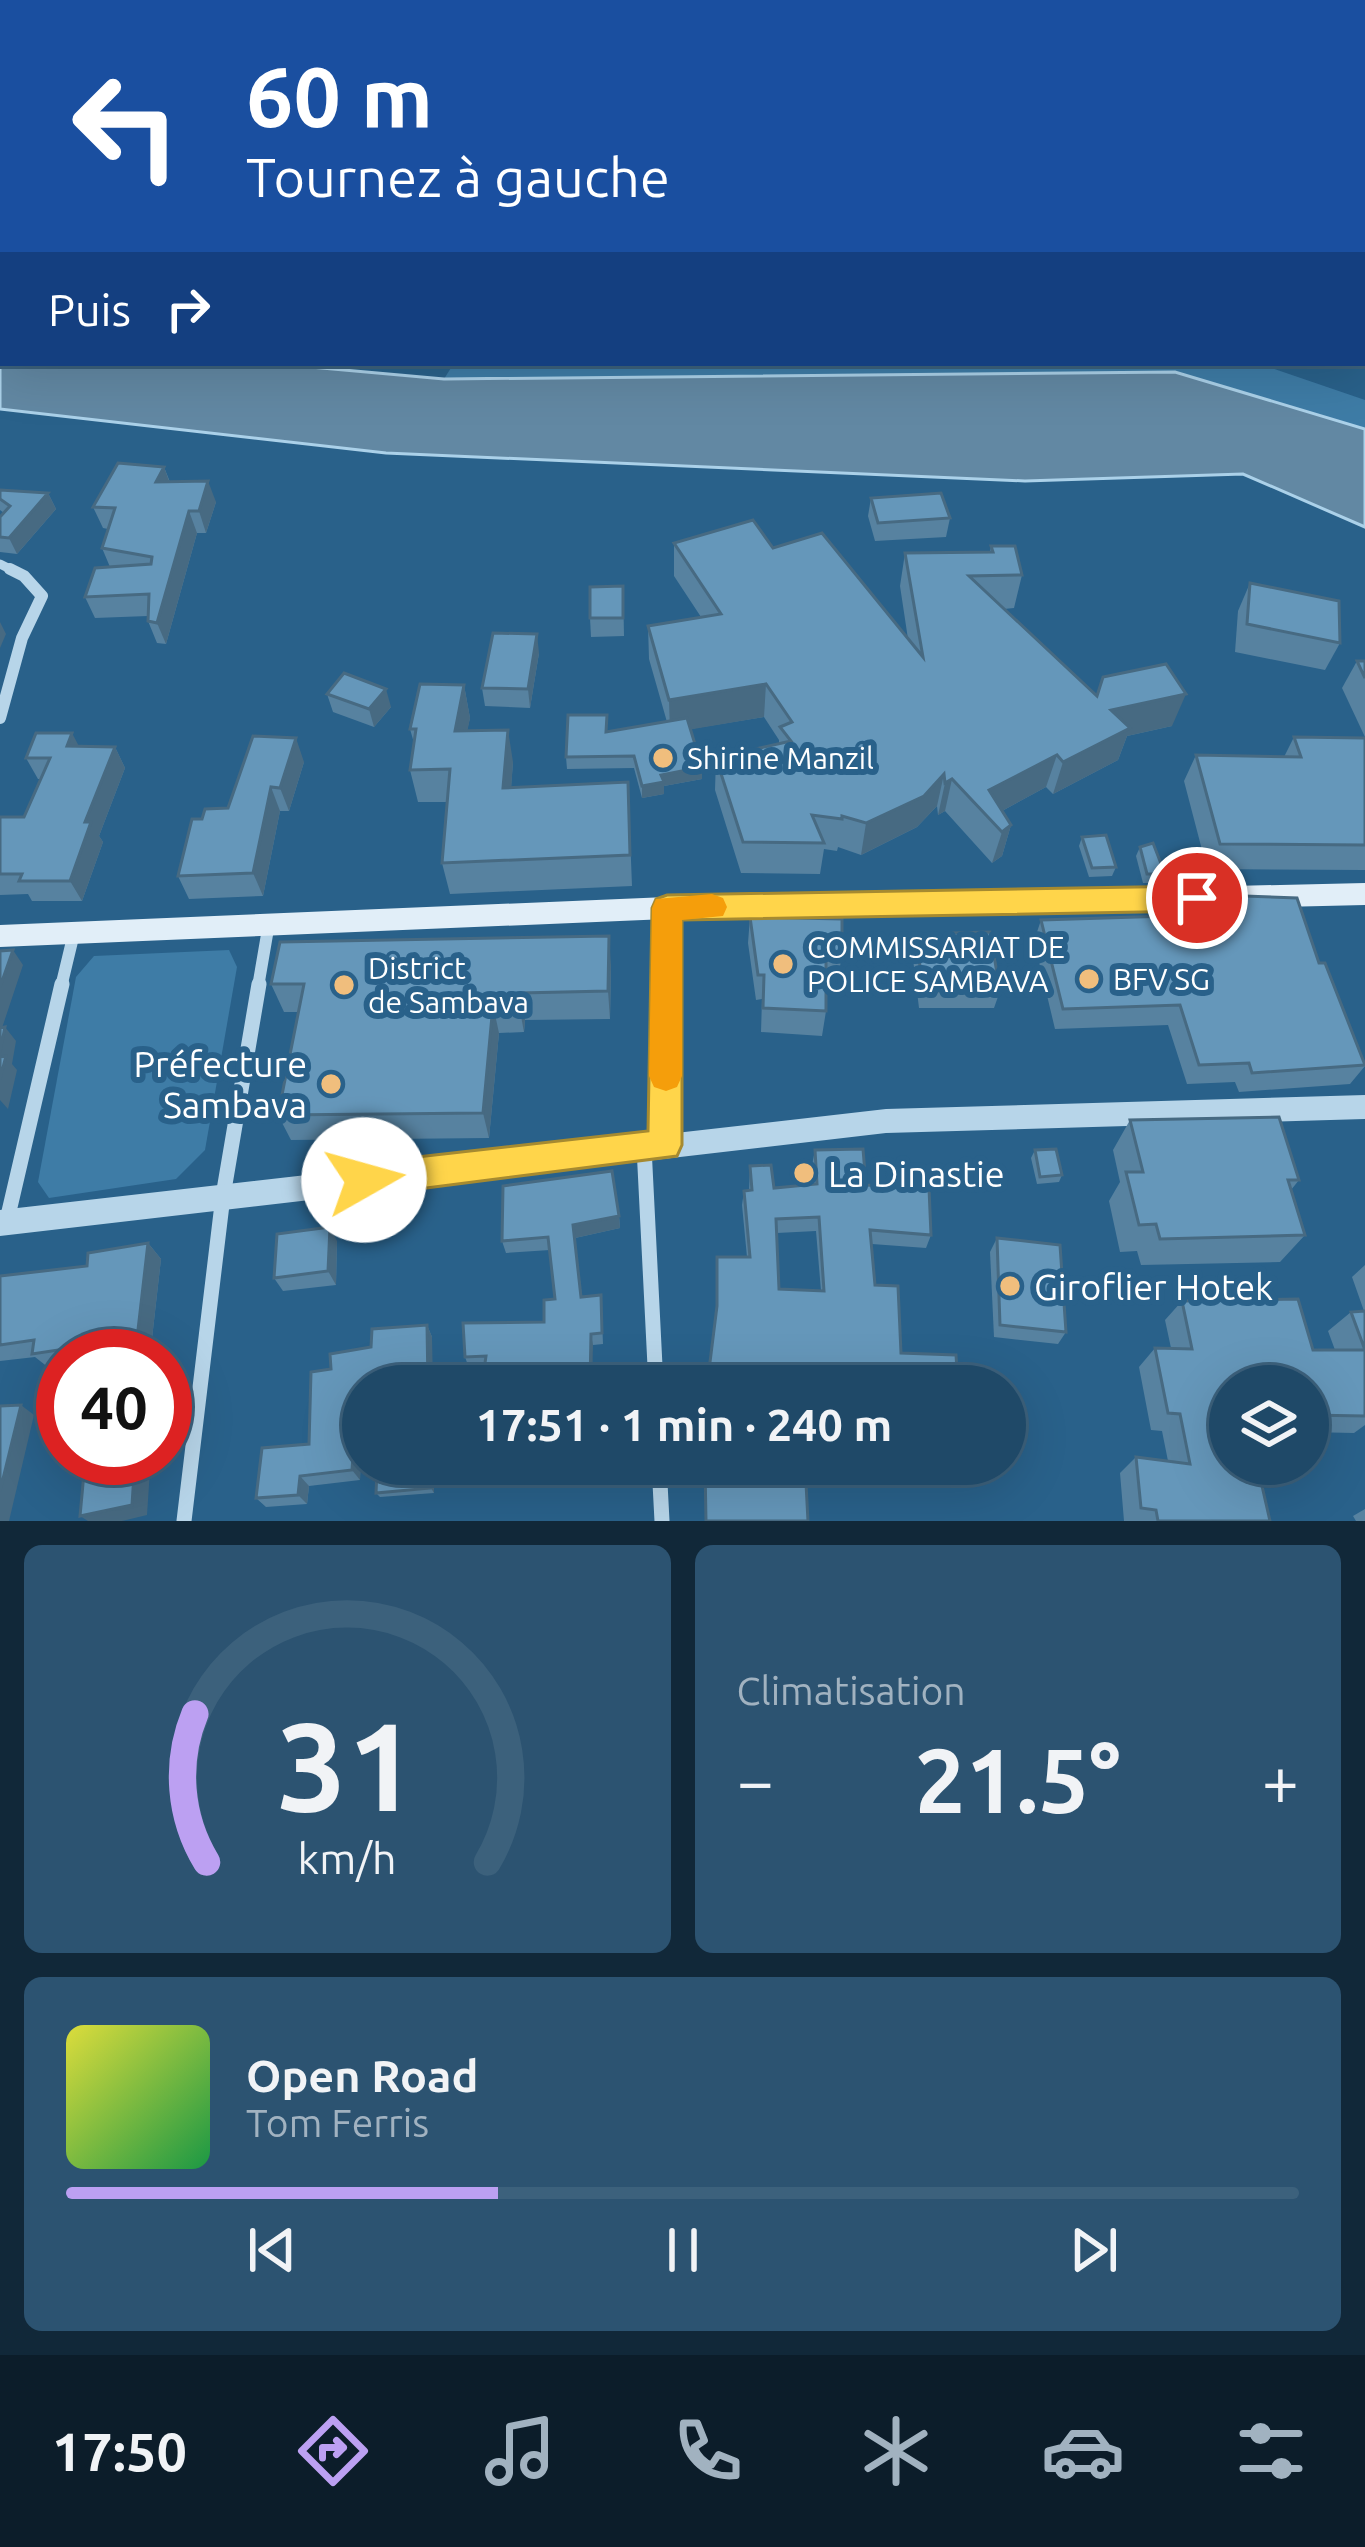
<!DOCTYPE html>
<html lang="fr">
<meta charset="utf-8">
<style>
:root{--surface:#1f4968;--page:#2c5371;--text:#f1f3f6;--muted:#a1b2c0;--line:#3c617c;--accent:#bca0f2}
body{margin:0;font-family:Ubuntu,sans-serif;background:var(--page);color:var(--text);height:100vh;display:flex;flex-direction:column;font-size:45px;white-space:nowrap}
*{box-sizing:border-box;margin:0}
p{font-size:39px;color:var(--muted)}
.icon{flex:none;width:66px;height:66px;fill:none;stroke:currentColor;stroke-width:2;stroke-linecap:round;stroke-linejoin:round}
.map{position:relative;height:1521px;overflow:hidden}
.drawer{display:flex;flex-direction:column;gap:24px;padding:24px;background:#112839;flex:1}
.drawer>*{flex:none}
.banner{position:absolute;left:0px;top:0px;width:1365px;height:366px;box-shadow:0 12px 48px #0002,0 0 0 3px var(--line);background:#1a4fa0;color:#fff;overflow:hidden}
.buttons{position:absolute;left:1209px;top:1365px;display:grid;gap:24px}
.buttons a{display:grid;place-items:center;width:120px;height:120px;border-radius:50%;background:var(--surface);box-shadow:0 12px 48px #0002,0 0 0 3px var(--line);font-size:60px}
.speed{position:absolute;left:36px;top:1329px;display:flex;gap:24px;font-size:60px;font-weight:700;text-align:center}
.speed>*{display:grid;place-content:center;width:156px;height:156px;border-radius:50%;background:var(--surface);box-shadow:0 12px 48px #0002,0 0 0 3px var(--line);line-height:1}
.speed .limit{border:18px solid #d22;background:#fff;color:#111}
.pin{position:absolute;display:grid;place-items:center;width:102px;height:102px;color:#fff;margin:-51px;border:6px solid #fff;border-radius:50%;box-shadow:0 3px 12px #0007}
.me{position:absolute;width:132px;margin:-66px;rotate:83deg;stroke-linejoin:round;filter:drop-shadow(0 0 9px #0008)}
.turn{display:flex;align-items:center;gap:42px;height:252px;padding:0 48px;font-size:54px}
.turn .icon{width:156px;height:156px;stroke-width:2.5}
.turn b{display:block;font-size:84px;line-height:102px}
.then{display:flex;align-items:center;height:114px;padding:0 48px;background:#0003;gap:24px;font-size:45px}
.big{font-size:90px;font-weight:600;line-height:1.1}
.drawer .tile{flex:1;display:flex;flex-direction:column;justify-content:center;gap:18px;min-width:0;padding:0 42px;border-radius:18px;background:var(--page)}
.drawer .dial{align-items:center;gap:0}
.dial svg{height:312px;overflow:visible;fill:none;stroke:var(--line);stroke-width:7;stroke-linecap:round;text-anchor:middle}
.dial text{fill:var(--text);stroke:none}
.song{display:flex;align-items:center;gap:36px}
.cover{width:144px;height:144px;border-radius:18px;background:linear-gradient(135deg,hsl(60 70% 55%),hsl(140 70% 35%))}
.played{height:12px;border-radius:6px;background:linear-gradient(90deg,var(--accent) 35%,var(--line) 35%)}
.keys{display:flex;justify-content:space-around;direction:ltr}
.heat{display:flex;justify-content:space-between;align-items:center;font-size:66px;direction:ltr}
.drawer .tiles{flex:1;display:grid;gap:24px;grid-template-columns:1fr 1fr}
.tile:last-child{grid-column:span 2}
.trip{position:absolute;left:342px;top:1365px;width:684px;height:120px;border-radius:60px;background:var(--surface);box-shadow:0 12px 48px #0002,0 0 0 3px var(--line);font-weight:600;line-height:120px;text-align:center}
.tab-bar{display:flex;height:192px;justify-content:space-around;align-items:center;background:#0c1d2a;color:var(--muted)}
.tab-bar .icon{width:84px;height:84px}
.tab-bar .selected{color:var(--accent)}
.tab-bar b{font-size:54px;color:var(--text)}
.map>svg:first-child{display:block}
</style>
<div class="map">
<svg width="1365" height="1521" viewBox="0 0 1365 1521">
<rect width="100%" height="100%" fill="#29618a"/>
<!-- green -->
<g fill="#3e7ca6">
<path d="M454 363H1257L1365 400V429L1175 372 444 379Z"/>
<path d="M229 950 237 967 205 1150 176 1179 49 1198 38 1182 76 977 94 956Z"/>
</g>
<!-- water -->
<path fill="#6288a3" stroke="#abd1e9" stroke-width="3" d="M0 340 3 363H266L444 379 1175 372 1365 429V527L1243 474 1025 481 386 453 0 409Z"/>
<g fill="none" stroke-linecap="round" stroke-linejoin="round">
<!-- minor-far2 -->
<path stroke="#b7d5e9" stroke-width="9" d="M0 564 16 572"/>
<!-- minor-far1 -->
<g stroke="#b7d5e9" stroke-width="12">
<path d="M0 718 22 638 42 596 24 576 10 569"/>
<path d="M61 987 74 933"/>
<path d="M258 987 269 923"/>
<path d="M666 987 667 908"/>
</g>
<!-- minor -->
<g stroke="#b7d5e9" stroke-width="15">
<path d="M665 1145 666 984"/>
<path d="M644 1147 656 1386"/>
<path d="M7 1220 62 984"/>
<path d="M659 1464 662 1521"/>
<path d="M184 1521 223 1196 259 984"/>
</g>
<!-- tertiary -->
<path fill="#b7d5e9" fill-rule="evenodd" d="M1365 1095V1119L886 1133 0 1236V1210L886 1109Z"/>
<!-- secondary -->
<g fill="#e1eef8" fill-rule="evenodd">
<path d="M1365 883V905L1232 908 1223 905 1219 897 1223 889 1232 886Z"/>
<path d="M1191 887 1200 890 1204 898 1200 906 1191 909 667 919 0 947V925L667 897Z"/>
</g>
</g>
<!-- wall -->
<g fill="#5782a0" fill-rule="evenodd">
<path d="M164 467 170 482 216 502 206 533H197L166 644 157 643 148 621V616L95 618 85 597 110 567 102 548 108 529 103 528 93 507Z"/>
<path d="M0 490 48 493 56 509 17 554 0 552V517L4 513 0 510Z"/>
<path d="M871 498 950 518 946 537 875 541 868 516Z"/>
<path d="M674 543 773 548 908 639 900 586 905 553 990 552 991 546 1022 575 1014 608 1004 609 1096 696 1172 726 1127 736 1118 760 1053 794 1046 787 1002 811 1011 825 1002 856 992 863 945 811 938 815 937 806 917 827 861 855 838 847 837 851 824 849 820 874 741 873 715 790 716 758 779 743V740L764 717 690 729 702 767V779L664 786V794L642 798 634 768 567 769 566 757 608 732 667 722 649 659 648 626 701 617 674 576Z"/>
<path d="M1250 583 1340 643 1325 670 1235 652 1238 611Z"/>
<path d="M623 586 624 636 591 637 590 618Z"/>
<path d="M539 653 530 708 485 706 482 688Z"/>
<path d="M1357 661H1365V737L1342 688Z"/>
<path d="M464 685 470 718 467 730 513 762 511 787 628 782 632 886 450 894 442 863 447 802H418L410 770 414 743 410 729Z"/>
<path d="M327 694 391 707 374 727 333 712Z"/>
<path d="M1294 737 1365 739V870L1207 869 1184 781 1196 755 1284 757Z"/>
<path d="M79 746 115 747 125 768 99 836 103 842 82 901H32L28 894 0 895V817H24L41 779H38L26 758Z"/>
<path d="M304 762 289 811H280L263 896 189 899 178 876 228 808Z"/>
<path d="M1082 837 1116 867 1112 876 1089 877 1079 846Z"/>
<path d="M1140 847 1165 874 1161 883H1143L1136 856Z"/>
<path d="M1161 893 1319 963 1365 1066 1350 1084 1239 1092 1235 1082 1187 1084 1168 1025 1055 1029 1034 941 1041 920 1151 916Z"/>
<path d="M750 917 842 954 838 979H826V1011L822 1036 761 1032 762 999 756 1000 748 943Z"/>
<path d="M953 933 1000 991 994 1008H919L913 959 917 942H950Z"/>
<path d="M611 965 610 1019 525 1020 524 1032 499 1033 489 1138 291 1140 278 1115 298 1012H284L271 984Z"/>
<path d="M1130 1120 1299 1180 1291 1190 1305 1235 1280 1262 1141 1265 1137 1251 1120 1252 1109 1201 1120 1182 1113 1150Z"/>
<path d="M815 1150 866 1185 931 1235 926 1248 872 1244 875 1285 901 1353 707 1386 747 1257 742 1205 744 1191H749L750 1166 774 1188 813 1185 812 1165ZM816 1231 821 1291 779 1289 777 1233Z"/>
<path d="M1035 1150 1062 1175 1059 1182 1037 1184 1031 1158Z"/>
<path d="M619 1216 620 1228 575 1238 582 1297 601 1295 603 1344 593 1345 501 1381H488L485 1367 469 1368 465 1357 544 1322 555 1299 550 1250 506 1253 502 1241Z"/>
<path d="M997 1238 1066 1332 1058 1344 994 1337 990 1252Z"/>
<path d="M337 1241 336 1285 283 1291 274 1278Z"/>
<path d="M148 1243 161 1259 150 1356H63V1366L49 1368 35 1357 0 1361V1276L87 1266Z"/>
<path d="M1365 1265V1425L1354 1433 1308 1432V1386H1230L1270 1521H1124L1120 1473 1136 1457 1168 1461 1162 1431 1151 1430 1139 1367 1155 1348H1171L1165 1320 1182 1301 1313 1350H1335L1328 1331 1351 1312 1364 1311 1352 1277Z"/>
<path d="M427 1325 432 1337 363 1386 360 1480 309 1486 307 1504 266 1507 256 1498 309 1444 371 1347Z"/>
<path d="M434 1464V1493L380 1497 376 1493Z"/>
<path d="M473 1464H499L500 1480 476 1484 474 1479Z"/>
<path d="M678 1464H805L680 1480Z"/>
<path d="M1365 1509V1521H1356L1353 1516Z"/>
</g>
<!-- shaded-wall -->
<g fill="#476a82">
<path d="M116 0H137L130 3H109Z"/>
<path d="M164 467 172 489 156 482Z"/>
<path d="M208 481 216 502 206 533 199 511Z"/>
<path d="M48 493 56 509 17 554 9 538Z"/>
<path d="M189 511 197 533 166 644 157 623Z"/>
<path d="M0 622 6 634 0 648Z"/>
<path d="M537 634 539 653 530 708 528 689Z"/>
<path d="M766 684 764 717 670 733 669 700Z"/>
<path d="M464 685 470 718 461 763 455 731Z"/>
<path d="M386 689 391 707 374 727 369 709Z"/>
<path d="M1186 694 1172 726 1127 736 1118 760 1053 794 1063 762 1111 710Z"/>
<path d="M508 730 513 762 509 820 503 788Z"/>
<path d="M72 733 83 754 67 746Z"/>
<path d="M296 738 304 762 289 811 280 788Z"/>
<path d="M115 747 125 768 99 836 103 842 82 901 70 881 85 822Z"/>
<path d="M1057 755 1046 787 989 818V790Z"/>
<path d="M702 767V779L664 786V794L642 798V786L661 775Z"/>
<path d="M944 774 937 806 917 827 861 855 866 823Z"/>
<path d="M952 779 945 811 938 815 945 783Z"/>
<path d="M271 787 280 811 263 896 253 873Z"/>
<path d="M1011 825 1002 856 992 863 1002 832Z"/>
<path d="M609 936 611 965 610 1019 608 991Z"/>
<path d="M13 950 23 965 0 1034V987Z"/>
<path d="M520 993 525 1020 524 1032 519 1005Z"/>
<path d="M493 1005 499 1033 489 1138 483 1113Z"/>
<path d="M5 1027 16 1041 12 1064 17 1070 8 1109 0 1100V1052Z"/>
<path d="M619 1216 620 1228 575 1238 573 1225Z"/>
<path d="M330 1227 337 1241 336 1285 328 1271Z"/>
<path d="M148 1243 161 1259 150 1356H135Z"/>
<path d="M427 1325 432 1337 433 1386H428Z"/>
<path d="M591 1334 593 1345 592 1386H590Z"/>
<path d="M21 1405 34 1415 9 1521H0V1491Z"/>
<path d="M356 1415 363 1425 360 1480 352 1470Z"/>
<path d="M128 1458H144L143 1465 150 1470 147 1515 122 1521H88L80 1516Z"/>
<path d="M85 1462V1477L68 1465Z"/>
<path d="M431 1464H434V1493L431 1488Z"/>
<path d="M300 1476 309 1486 307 1504 298 1495Z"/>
</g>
<!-- building -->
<g fill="#6597ba" stroke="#476a82" stroke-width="3" fill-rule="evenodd">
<path d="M76 0H116L109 3H87Z"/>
<path d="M1092 0H1221L1216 3H1078Z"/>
<path d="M1231 0H1303L1307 3H1233Z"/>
<path d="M118 463 164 467 156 482 208 481 199 511H189L157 623 148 621 149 594 85 597 95 568 151 564 152 557 102 548 115 508 93 507Z"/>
<path d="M0 490 48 493 9 538 0 537V517L10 506 0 499Z"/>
<path d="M941 493 950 518 878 523 871 498Z"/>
<path d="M753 520 773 548 822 533 923 657 905 553 993 552 991 546H1015L1022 575 969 576 1097 696 1103 677 1166 664 1186 694 1111 710 1130 728 1063 762 1057 755 989 790 1011 825 1002 832 952 779 945 783 944 774 924 796 866 823 842 816V819L812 815 824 843 743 842 716 758 791 741 780 727 792 722 766 684 669 700 648 626 721 614 674 543Z"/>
<path d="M1250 583 1339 601 1340 643 1247 624Z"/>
<path d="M623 586V618H590V587Z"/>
<path d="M493 633 537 634 528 689 482 688Z"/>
<path d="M1357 661H1365V678Z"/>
<path d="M344 673 386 689 369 709 327 694Z"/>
<path d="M420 684 464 685 455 731 508 730 503 788 628 782 630 855 442 863 450 769 410 770 416 729H410Z"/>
<path d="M568 715H607L606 732 687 718 702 767 661 775 664 782 642 786 634 756 566 757Z"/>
<path d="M36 733H72L67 746 115 747 85 822H91L70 881H19L22 874H0V817H24L50 758H26Z"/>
<path d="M253 736 296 738 280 788 271 787 253 873 178 876 192 819H202L205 809 228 808Z"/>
<path d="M1294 737 1365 738V845L1220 844 1196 755 1301 757Z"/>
<path d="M1106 835 1116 867 1092 868 1082 837Z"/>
<path d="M1153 843 1165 874H1147L1140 847Z"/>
<path d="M1161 893 1297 898 1319 963H1325L1365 1065 1252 1073 1249 1063 1199 1065 1180 1005 1063 1009 1041 920 1167 916Z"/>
<path d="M750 917 842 919V954L826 953V1011L763 1008 764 975H758Z"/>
<path d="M990 932 1000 991H923L917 942H953V933Z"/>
<path d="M609 936 608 991 520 993 519 1005H493L483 1113 278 1115 304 984H271L280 942Z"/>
<path d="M13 950 0 987V951Z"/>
<path d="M5 1027 0 1052V1028Z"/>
<path d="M6 1056 0 1079V1057Z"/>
<path d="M1279 1117 1299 1180H1288L1305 1235 1160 1239 1156 1224 1139 1225 1126 1172H1143L1130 1120Z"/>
<path d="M863 1149 866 1185 929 1188 931 1235 870 1230 875 1285 898 1286 901 1353 956 1355 958 1386H707L717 1306V1257H750L744 1191 752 1190 750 1166 771 1165 774 1188 817 1184 815 1150ZM819 1217 824 1291 779 1289 776 1219Z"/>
<path d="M1056 1149 1062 1175 1040 1177 1035 1150Z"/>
<path d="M612 1171 619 1216 573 1225 581 1297 601 1295 602 1333 591 1334 590 1386H501L502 1370H484L486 1356 465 1357 463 1323 544 1322V1300L555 1299 548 1237 502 1241 503 1186Z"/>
<path d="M330 1227 328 1271 274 1278 277 1234Z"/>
<path d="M997 1238 1060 1245 1066 1332 1000 1325Z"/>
<path d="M148 1243 135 1356H77L78 1347 32 1354 34 1340 0 1345V1276L87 1266 88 1253Z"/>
<path d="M1298 1299 1313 1350H1365L1351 1312 1365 1311V1416L1308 1415V1386H1230V1464H1257L1270 1521H1158L1156 1510 1141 1508 1136 1457 1190 1464 1180 1414 1168 1413 1155 1348 1192 1349 1182 1301Z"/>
<path d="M427 1325 428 1386H363V1413L356 1415 352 1470 300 1476 298 1495 256 1498 262 1448 309 1444 311 1372 331 1369 330 1354 371 1347 372 1329Z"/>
<path d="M21 1405 0 1491V1406Z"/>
<path d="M69 1458H135L132 1505 80 1516 85 1462 68 1465Z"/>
<path d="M410 1464H431V1488L376 1493 377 1470Z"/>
<path d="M473 1464H497L498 1475 474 1479Z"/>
<path d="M679 1464H805L808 1521H706L705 1467 680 1470Z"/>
</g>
<!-- route -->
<path fill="#ffd54a" stroke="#a68a30" stroke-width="3" d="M1197 886 1207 889 1212 898 1207 907 1197 911 682 920V1145L677 1156 364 1196 351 1191 346 1180 351 1168 364 1163 648 1131 652 908 656 899 667 895Z"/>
<!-- slow -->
<path fill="#f59e0b" d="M712 894 723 898 727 907 723 916 682 920V1076L677 1087 666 1091 654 1087 649 1076 652 908 656 899Z"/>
<!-- markers -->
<g fill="#f0be7d" stroke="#29618a" stroke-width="4.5">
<circle cx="663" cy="758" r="12"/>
<circle cx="783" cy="964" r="12"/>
<circle cx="1089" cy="979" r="12"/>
<circle cx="344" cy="985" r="12"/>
<circle cx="331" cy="1084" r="12"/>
<circle cx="804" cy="1173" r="12"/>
<circle cx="1010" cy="1286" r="12"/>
</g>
<g text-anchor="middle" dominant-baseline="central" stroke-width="12" stroke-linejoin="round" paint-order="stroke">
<!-- poi labels -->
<g font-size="30" fill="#fff" stroke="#29618a" text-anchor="start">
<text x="687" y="758">Shirine Manzil</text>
<text x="807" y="947">COMMISSARIAT DE<tspan x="807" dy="34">POLICE SAMBAVA</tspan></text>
<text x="368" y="968">District<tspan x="368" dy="34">de Sambava</tspan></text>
<text x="1113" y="979">BFV SG</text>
</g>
<!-- near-poi labels -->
<g font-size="36" fill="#fff" stroke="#29618a" text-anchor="start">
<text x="307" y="1063" text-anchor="end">Préfecture<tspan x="307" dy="41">Sambava</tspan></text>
<text x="828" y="1173">La Dinastie</text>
<text x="1034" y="1286">Giroflier Hotek</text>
</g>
</g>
</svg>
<div class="buttons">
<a><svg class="icon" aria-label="layers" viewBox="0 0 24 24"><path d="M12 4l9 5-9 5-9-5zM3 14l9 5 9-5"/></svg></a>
</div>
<div class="speed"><div class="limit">40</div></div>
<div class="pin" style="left:1197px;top:898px;background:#d93025"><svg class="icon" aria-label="arrive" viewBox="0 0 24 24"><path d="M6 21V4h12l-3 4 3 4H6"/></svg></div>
<svg class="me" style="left:364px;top:1180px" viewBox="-20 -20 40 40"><circle r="19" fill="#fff"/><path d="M0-13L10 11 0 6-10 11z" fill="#ffd54a"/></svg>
<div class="trip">17:51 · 1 min · 240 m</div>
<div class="banner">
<div class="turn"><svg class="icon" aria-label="left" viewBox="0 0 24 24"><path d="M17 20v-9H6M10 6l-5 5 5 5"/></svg><div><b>60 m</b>Tournez à gauche</div></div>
<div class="then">Puis<svg class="icon" aria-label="right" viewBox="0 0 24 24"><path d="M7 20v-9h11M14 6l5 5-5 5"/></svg></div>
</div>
</div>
<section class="drawer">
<div class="tiles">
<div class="tile dial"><svg viewBox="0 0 100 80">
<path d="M14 69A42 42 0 1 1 86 69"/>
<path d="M14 69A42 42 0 0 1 11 31" stroke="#bca0f2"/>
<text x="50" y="56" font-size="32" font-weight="700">31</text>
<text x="50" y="72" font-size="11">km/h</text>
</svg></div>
<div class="tile"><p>Climatisation</p>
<div class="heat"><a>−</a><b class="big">21.5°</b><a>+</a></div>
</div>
<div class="tile">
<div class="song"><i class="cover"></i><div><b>Open Road</b><p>Tom Ferris</p></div></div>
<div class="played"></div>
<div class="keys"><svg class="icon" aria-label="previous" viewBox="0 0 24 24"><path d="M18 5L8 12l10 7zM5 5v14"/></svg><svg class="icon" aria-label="pause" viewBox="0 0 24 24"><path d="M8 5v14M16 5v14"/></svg><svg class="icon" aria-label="next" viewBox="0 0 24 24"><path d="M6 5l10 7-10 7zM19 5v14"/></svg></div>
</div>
</div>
</section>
<nav class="tab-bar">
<b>17:50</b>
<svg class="icon selected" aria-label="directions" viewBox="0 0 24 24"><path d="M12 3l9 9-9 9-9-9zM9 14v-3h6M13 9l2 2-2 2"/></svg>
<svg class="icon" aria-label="music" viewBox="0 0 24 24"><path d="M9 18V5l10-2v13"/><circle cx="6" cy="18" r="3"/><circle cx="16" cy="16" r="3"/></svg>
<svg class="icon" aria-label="phone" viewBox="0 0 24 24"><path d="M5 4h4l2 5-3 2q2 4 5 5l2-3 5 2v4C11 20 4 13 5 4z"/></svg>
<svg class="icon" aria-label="climate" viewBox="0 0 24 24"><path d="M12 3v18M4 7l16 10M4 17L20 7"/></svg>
<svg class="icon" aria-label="car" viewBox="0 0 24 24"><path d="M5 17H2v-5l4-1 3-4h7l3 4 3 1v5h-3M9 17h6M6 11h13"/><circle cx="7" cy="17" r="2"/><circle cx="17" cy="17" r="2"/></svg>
<svg class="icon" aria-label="filters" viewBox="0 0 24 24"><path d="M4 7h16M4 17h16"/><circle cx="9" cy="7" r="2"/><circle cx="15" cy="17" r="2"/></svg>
</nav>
